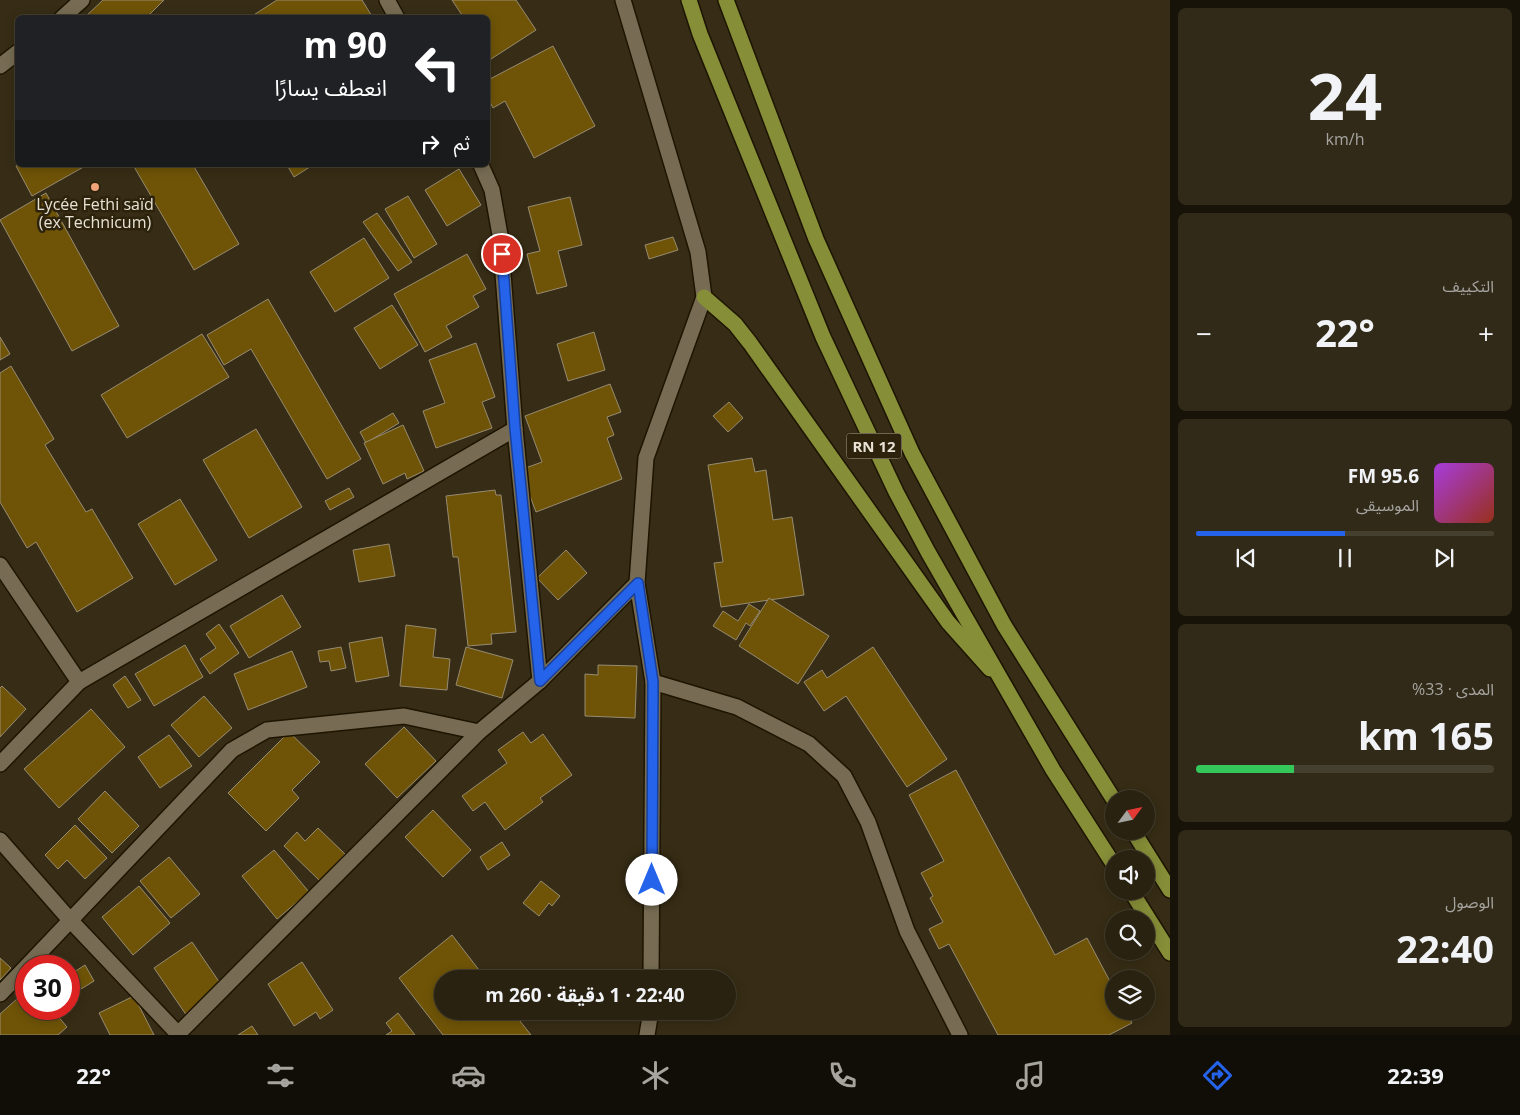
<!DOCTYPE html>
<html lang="ar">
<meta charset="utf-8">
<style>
:root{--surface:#292210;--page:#312a19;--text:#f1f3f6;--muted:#a5a49f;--line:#453f30;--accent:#2563eb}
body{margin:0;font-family:"Open Sans","Noto Sans Arabic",sans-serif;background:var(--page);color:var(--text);direction:rtl;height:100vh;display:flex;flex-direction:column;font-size:19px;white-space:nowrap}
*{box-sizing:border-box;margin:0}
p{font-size:16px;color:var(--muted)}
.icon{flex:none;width:28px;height:28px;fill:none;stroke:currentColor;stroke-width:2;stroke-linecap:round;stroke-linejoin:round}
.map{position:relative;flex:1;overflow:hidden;direction:ltr}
.side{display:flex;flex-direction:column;gap:8px;padding:8px;background:#171309;width:350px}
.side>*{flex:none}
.banner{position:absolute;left:15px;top:15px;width:475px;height:152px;border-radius:8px;box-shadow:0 2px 12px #0003,0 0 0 1px var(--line);direction:rtl;background:#202124;color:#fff;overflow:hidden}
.needle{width:32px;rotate:57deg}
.tools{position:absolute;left:1105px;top:790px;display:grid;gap:10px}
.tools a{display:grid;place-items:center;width:50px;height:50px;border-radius:50%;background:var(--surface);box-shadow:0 2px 12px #0003,0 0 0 1px var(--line);font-size:25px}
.speed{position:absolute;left:15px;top:955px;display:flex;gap:10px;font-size:25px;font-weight:700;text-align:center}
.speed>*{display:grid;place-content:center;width:65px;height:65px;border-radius:50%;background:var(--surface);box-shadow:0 2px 12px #0003,0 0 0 1px var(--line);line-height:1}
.speed .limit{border:8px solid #d22;background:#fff;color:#111}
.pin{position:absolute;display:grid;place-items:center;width:42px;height:42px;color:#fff;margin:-21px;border:2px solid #fff;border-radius:50%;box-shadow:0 1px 5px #0007}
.me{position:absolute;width:55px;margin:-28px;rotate:0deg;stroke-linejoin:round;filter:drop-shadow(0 0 4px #0008)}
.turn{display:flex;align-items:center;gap:18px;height:105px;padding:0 20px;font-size:22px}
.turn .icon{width:65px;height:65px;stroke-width:2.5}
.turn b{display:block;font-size:35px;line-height:42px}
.then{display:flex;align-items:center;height:48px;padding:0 20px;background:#0003;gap:10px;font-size:19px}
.big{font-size:38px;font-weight:700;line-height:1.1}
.side .card{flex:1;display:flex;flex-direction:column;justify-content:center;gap:8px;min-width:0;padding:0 18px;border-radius:8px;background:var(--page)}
.side .dial{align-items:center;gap:0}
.dial b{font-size:65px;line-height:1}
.song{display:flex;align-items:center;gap:15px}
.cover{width:60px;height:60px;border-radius:8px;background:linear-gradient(135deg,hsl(280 70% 55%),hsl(10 70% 35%))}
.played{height:5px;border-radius:2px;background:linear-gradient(90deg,var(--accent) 50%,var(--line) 50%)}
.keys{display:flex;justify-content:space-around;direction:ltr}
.heat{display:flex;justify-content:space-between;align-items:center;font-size:28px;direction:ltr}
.charge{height:8px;border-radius:4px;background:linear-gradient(90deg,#34c759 33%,var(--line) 0)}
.trip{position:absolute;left:434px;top:970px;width:302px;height:50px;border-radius:25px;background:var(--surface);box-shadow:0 2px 12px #0003,0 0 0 1px var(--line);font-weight:700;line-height:50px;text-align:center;direction:rtl}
.tabs{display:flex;height:80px;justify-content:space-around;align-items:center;background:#100e06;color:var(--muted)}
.tabs .icon{width:35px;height:35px}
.tabs .current{color:var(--accent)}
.tabs b{font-size:22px;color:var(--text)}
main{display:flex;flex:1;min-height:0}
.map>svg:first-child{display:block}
</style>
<main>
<section class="side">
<div class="card dial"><b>24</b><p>km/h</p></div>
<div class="card"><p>التكييف</p>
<div class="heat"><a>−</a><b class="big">22°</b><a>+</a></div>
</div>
<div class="card">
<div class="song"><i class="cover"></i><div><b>95.6 FM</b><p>الموسيقى</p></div></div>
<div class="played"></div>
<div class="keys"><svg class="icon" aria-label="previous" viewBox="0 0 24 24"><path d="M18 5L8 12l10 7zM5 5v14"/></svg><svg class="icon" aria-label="pause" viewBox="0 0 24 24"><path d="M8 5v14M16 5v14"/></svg><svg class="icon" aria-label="next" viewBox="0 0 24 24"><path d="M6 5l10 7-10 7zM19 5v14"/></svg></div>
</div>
<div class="card"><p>المدى · 33%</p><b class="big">165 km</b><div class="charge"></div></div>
<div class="card"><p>الوصول</p><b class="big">22:40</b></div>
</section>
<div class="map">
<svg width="1170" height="1035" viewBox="0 0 1170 1035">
<rect width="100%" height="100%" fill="#372d16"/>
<!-- building -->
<g fill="#6f5407" stroke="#978b71">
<path d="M103 0H164L146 18H84Z"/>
<path d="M277 0H362L373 18H249Z"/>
<path d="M452 0H516L536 30 491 59 488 54V18H464Z"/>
<path d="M553 46 595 126 534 158 505 101 493 108 488 98V80Z"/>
<path d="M19 165H87L32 196 16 166Z"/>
<path d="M133 165H193L239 244 194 270Z"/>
<path d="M287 165H313L294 177Z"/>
<path d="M459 169 481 205 447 226 425 190Z"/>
<path d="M46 193 119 326 72 351 0 220Z"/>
<path d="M408 196 437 244 414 258 385 209Z"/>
<path d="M570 197 582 245 558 251 567 286 537 294 527 254 540 251 528 207Z"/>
<path d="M377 213 412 262 398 271 363 222Z"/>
<path d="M673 237 678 250 649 259 645 245Z"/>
<path d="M364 238 389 278 335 312 310 272Z"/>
<path d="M467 254 486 289 473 296 479 307 446 326 452 337 425 352 394 294Z"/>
<path d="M268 299 361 459 327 479 251 349 224 365 207 335Z"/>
<path d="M392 305 418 345 380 369 354 328Z"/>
<path d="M594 332 605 370 568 381 557 344Z"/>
<path d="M202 334 229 377 127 438 101 395Z"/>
<path d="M0 337 10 354 0 360Z"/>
<path d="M476 343 495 397 482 402 492 428 436 448 423 411 445 403 429 360Z"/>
<path d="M11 366 54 439 45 445 86 512 92 509 133 578 77 612 36 542 27 548 0 502V373Z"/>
<path d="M610 384 621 412 607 417 614 435 607 438 622 479 536 512 520 470 542 462 525 416Z"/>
<path d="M729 402 743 418 728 432 713 416Z"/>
<path d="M393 413 399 423 366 443 360 432Z"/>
<path d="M403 425 424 471 407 479 405 473 383 484 364 443Z"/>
<path d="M256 429 302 507 249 538 203 460Z"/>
<path d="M752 458 755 472 766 470 773 520 792 517 804 595 721 607 714 563 723 562 708 465Z"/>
<path d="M349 488 354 497 330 510 325 501Z"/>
<path d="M495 490 496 495H501L516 632 491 634 492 644 468 646 458 557H453L446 496Z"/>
<path d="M180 499 217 560 175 585 138 524Z"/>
<path d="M389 544 395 576 359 582 353 550Z"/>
<path d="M566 550 587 573 558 600 537 578Z"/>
<path d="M282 595 301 627 249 658 230 626Z"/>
<path d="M769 598 829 636 798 684 739 646Z"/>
<path d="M749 604 760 611 750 626 746 623 736 640 713 626 723 611 738 621Z"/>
<path d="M219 624 239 653 210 674 200 659 216 648 206 634Z"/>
<path d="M406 625 436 629 433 657 450 659 447 690 400 686Z"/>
<path d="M382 637 389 676 356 682 349 643Z"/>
<path d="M185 645 203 677 154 706 135 674Z"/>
<path d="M341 647 346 668 331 671 329 661 320 662 318 651Z"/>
<path d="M466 647 513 660 502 698 456 685Z"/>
<path d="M873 647 947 759 907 787 846 696 824 711 804 682 822 670 827 678Z"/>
<path d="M292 651 307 687 248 710 234 674Z"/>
<path d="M598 665 637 666 635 718 585 716V674L598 675Z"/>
<path d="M125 676 141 700 128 708 113 685Z"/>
<path d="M2 686 26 709 0 737V688Z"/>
<path d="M204 696 232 728 199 757 171 725Z"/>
<path d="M91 709 125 747 59 808 24 769Z"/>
<path d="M404 727 436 761 397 798 365 764Z"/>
<path d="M289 732 320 762 292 790 299 798 266 831 228 793Z"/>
<path d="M523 732 531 743 543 734 572 775 540 798 543 802 505 830 485 802 473 811 462 796 507 763 498 750Z"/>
<path d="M169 735 192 766 160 788 138 757Z"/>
<path d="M956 770 1055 955 1087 938 1114 989V1011H1126L1132 1023 1109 1035H998L949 944 939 949 929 929 943 922 930 898 933 896 921 873 944 861 909 795Z"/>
<path d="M105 791 139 826 112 853 78 819Z"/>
<path d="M433 810 471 850 443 877 405 837Z"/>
<path d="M75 825 107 858 85 879 67 860 58 869 45 855Z"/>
<path d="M318 828 345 854 320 881 284 846 297 832 305 841Z"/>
<path d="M502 842 510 855 488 870 480 857Z"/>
<path d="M274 850 309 892 277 919 242 876Z"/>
<path d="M169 857 200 894 171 918 140 881Z"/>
<path d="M541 881 560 896 552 906 549 903 539 916 523 903Z"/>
<path d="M139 886 170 923 133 955 102 917Z"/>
<path d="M452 935 486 979H442V1011H512L531 1035H443L399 978Z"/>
<path d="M192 942 222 986 187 1016 154 968Z"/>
<path d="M0 958 11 968 0 980Z"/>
<path d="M302 962 333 1010 320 1019 316 1012 294 1026 268 984Z"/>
<path d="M85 965 94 981 81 989 71 974Z"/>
<path d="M26 991V1009H52L67 1027 58 1035H0V1014Z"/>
<path d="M134 996 154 1035H110L99 1013Z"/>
<path d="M398 1013 415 1035H386L392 1031 386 1023Z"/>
<path d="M252 1026 258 1035H238Z"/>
</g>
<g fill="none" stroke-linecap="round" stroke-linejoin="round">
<!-- minor casing -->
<g stroke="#1e1501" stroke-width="18">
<g id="minor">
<path d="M387 0 397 18"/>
<path d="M623 0 698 252 704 297 646 458 637 583 653 682 651 979"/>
<path d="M62 18 82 0"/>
<path d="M0 66 18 52"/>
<path d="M481 165 492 190 500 235 515 429 540 681"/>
<path d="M0 565 79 682 0 764"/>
<path d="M79 682 515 429"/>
<path d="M653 682 737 707 809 744 844 776 868 822 907 931 960 1035"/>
<path d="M0 840 70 920 179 1035"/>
<path d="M27 966 232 750 267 730 404 716 479 732"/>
<path d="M0 994 26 967"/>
<path d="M177 1035 479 732 540 681 637 583"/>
<path d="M647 1035 651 1011"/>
</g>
</g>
<!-- trunk casing -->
<g stroke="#1e1501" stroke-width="18">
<g id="trunk">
<path d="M689 0 700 34 823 337 896 492 928 552 1053 770 1114 865"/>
<path d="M726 0 816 239 912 453 1004 625 1114 800"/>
<path d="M704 297 735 324 750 343 948 622 990 669"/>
<path d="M1133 831 1170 890"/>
<path d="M1131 891 1170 953"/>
</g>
</g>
<!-- minor -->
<use href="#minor" stroke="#776c53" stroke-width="15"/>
<!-- trunk -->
<use href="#trunk" stroke="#868e38" stroke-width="15"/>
</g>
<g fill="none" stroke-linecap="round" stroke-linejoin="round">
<!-- route casing -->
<g stroke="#184099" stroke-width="12">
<path id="route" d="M502 254 515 428 540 681 638 583 653 682 652 880"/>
</g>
<!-- route -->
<use href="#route" stroke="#2563eb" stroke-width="9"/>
</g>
<!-- markers -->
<circle fill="#f0a279" stroke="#2d230c" stroke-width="2" cx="95" cy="187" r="5"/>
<g text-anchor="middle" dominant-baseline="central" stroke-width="5" stroke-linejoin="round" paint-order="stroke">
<!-- shield labels -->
<rect fill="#2d230c" stroke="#b0a998" stroke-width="1" x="846.5" y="433.5" width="55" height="25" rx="4"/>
<g font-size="15" font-weight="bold" fill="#e8e2d4">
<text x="874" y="446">RN 12</text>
</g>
<!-- poi labels -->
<g font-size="16" fill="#e8e2d4" stroke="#2d230c">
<text x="95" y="204">Lycée Fethi saïd<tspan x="95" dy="18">(ex Technicum)</tspan></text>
</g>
</g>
</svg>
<div class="tools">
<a><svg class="needle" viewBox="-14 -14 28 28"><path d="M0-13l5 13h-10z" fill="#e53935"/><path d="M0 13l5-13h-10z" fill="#a5a49f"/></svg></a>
<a><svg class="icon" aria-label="sound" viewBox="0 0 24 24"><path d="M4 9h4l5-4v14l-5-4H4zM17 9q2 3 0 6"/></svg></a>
<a><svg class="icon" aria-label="search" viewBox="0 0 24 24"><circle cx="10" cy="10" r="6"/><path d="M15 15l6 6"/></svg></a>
<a><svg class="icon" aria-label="layers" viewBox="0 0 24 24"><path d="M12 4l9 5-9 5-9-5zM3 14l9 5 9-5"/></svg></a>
</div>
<div class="speed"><div class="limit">30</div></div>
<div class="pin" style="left:502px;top:254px;background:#d93025"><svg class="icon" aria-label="arrive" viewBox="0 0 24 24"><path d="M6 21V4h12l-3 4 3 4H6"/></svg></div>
<svg class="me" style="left:652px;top:880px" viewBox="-20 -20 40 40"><circle r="19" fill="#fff"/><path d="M0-13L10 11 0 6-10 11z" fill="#2563eb"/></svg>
<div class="trip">22:40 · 1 دقيقة · 260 m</div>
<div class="banner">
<div class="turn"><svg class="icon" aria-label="left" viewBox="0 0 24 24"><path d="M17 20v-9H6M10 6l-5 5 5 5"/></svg><div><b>90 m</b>انعطف يسارًا</div></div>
<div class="then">ثم<svg class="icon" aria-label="right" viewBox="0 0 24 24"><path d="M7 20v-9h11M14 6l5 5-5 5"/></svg></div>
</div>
</div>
</main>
<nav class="tabs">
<b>22:39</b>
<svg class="icon current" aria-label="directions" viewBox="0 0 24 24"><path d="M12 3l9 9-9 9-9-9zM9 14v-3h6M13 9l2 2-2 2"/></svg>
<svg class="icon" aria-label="music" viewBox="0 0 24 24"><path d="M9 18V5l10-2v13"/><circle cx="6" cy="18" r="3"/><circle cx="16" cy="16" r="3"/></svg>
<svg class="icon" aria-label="phone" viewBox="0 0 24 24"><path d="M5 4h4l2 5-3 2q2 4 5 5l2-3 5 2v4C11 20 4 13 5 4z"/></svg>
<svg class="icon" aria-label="climate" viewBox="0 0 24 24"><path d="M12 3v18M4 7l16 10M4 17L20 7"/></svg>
<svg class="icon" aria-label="car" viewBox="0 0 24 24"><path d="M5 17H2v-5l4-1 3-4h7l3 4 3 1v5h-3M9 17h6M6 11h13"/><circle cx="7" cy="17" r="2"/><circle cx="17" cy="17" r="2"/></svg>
<svg class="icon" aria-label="filters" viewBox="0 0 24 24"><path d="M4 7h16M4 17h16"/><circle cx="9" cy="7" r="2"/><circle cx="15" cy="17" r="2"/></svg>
<b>22°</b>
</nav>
